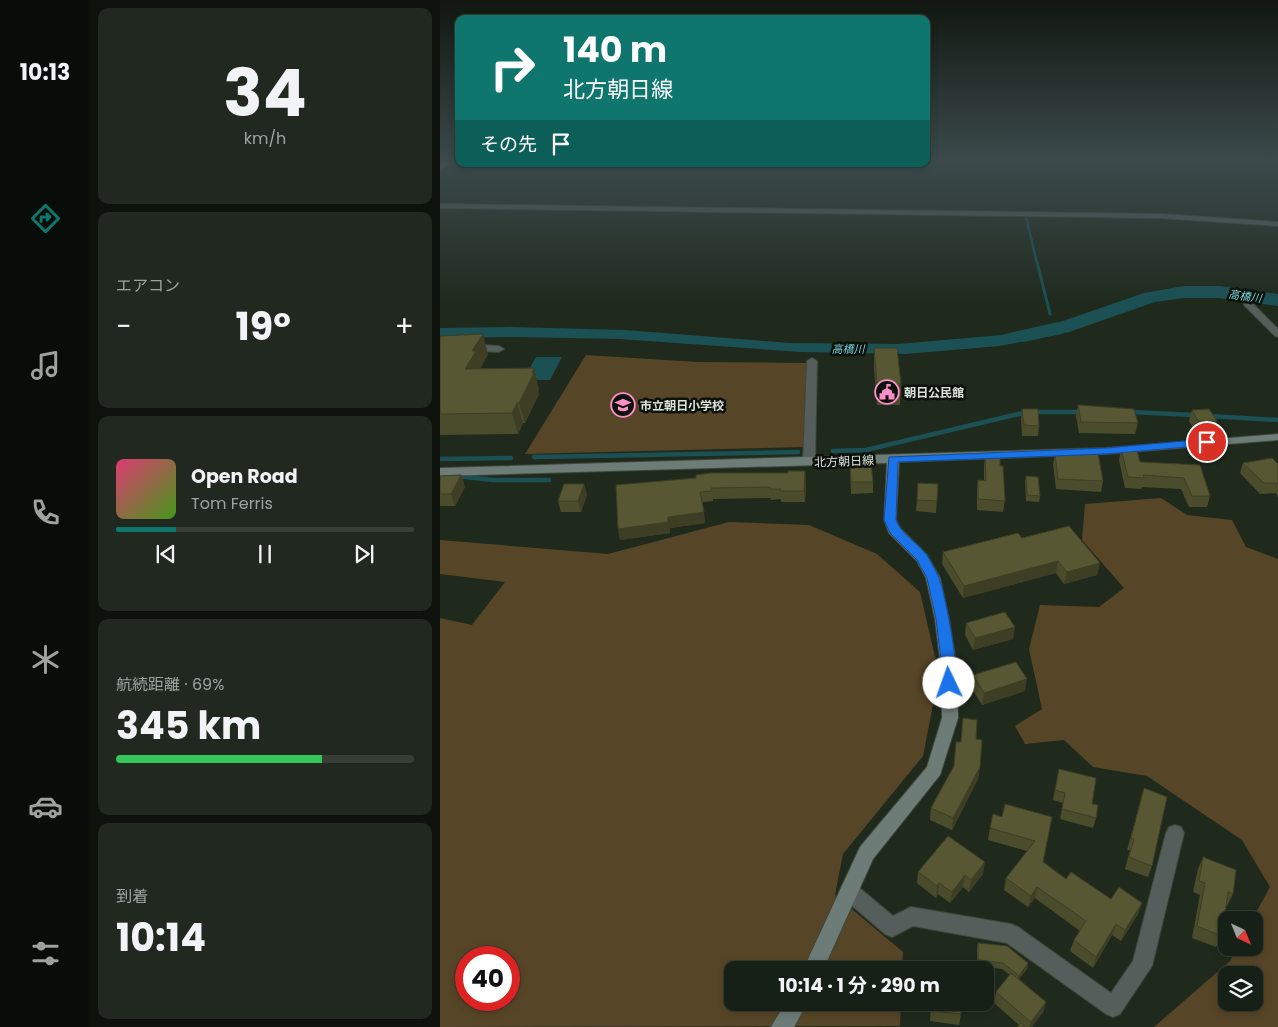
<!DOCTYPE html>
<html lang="ja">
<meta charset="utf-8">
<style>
:root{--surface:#172016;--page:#20281f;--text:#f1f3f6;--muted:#9ea3a1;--line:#363e35;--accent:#0f766e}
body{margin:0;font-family:Poppins,"Noto Sans JP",sans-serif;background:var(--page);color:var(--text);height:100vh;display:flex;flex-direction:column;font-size:19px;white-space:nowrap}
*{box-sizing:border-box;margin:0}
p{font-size:16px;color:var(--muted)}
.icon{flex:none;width:28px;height:28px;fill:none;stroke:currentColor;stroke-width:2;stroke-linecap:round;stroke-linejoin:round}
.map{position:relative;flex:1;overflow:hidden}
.panel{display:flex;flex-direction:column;gap:8px;padding:8px;background:#0d120c;width:350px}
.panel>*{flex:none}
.guide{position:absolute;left:15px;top:15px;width:475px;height:152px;border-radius:10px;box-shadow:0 2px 8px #0003,0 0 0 1px var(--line);background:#0f766e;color:#fff;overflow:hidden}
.needle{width:32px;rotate:137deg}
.tools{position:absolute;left:778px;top:911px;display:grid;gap:10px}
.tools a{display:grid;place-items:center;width:45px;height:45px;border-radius:10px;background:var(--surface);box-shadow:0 2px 8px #0003,0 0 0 1px var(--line);font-size:25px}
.speed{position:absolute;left:15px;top:946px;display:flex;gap:10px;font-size:25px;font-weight:700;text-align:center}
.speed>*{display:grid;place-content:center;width:65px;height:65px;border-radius:50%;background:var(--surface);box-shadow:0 2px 8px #0003,0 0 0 1px var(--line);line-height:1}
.speed .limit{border:8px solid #d22;background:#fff;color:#111}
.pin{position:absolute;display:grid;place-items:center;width:42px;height:42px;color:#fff;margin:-21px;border:2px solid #fff;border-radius:50%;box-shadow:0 1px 5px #0007}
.me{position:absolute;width:55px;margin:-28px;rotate:357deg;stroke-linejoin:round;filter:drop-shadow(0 0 4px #0008)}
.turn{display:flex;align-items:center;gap:18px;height:105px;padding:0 25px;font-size:22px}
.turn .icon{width:65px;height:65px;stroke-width:2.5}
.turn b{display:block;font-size:35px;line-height:42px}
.then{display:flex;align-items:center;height:48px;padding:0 25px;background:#0003;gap:10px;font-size:19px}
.big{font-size:38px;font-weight:700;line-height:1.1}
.panel .card{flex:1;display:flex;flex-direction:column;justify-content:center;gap:8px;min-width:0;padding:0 18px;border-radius:10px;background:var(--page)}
.panel .dial{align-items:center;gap:0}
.dial b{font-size:65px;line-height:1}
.song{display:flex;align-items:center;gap:15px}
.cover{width:60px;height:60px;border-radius:8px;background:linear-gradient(135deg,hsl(340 70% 55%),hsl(100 70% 35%))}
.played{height:5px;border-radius:2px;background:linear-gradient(90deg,var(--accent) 20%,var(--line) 20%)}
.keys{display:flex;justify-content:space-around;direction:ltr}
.heat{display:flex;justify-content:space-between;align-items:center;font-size:28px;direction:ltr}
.charge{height:8px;border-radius:4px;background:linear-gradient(90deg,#34c759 69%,var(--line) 0)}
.trip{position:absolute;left:284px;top:961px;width:270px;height:50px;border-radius:10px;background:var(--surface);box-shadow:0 2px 8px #0003,0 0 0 1px var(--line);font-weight:700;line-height:50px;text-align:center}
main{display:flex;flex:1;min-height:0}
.tabs{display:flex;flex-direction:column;width:90px;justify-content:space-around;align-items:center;background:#090d09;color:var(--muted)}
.tabs .icon{width:35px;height:35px}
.tabs .active{color:var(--accent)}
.tabs b{font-size:22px;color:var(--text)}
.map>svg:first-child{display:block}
</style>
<main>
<nav class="tabs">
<b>10:13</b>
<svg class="icon active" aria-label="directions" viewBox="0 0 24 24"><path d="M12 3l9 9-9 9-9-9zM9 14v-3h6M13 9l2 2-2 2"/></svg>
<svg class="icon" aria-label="music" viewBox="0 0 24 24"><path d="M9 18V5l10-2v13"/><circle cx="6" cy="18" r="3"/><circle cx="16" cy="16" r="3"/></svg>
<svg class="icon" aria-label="phone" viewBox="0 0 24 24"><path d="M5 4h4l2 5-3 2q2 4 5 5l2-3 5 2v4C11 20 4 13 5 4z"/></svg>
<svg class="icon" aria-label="climate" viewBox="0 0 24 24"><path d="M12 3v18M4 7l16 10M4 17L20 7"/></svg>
<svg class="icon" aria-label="car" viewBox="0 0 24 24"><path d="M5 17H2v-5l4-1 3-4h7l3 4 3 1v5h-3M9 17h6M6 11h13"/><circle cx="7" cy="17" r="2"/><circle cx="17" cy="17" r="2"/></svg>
<svg class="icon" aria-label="filters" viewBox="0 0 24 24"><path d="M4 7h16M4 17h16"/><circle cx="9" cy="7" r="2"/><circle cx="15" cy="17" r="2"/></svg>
</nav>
<section class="panel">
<div class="card dial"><b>34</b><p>km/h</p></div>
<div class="card"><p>エアコン</p>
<div class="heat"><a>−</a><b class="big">19°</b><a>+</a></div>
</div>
<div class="card">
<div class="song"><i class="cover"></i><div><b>Open Road</b><p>Tom Ferris</p></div></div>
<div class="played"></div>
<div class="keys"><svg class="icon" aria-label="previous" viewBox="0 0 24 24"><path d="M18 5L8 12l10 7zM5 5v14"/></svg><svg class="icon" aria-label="pause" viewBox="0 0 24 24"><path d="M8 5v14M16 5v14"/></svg><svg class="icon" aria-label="next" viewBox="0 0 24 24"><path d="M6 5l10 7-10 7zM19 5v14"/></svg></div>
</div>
<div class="card"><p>航続距離 · 69%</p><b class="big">345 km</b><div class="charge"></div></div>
<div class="card"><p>到着</p><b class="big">10:14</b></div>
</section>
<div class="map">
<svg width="838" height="1027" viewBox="0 0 838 1027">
<rect width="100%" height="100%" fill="#1f2a1d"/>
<!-- green -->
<g fill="#574527" fill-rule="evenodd">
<path d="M146 355 258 362 367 363 363 447 85 454Z"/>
<path d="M721 498 747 515 792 520 806 547 838 559V1027H714L790 961 797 948H814V920H812L830 887 802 840 707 776 653 767 624 740 585 744 575 726 602 709 589 649 600 605 659 607 684 588 642 540 645 504ZM786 975H814V1002H786Z"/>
<path d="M289 522 369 525 437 554 480 592 499 674 483 756 403 854 395 895 463 952 462 970H292V1002L461 1003 460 1026 0 1027V618L32 625 65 582 0 574V540L168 554ZM26 958H69V1000H26Z"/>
</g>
<!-- water -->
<g fill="#1b5054">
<path d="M618 322 622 334 559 346 466 354 361 352 180 339 76 337 0 338V328L72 327 186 330 349 343 459 344 561 335Z"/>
<path d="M96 357H122L110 380H83Z"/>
</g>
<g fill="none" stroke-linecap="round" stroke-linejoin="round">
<!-- stream-far2 -->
<path stroke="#1b5054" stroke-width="2.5" d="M586 217 597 263"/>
<!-- stream-far1 -->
<path stroke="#1b5054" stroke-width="3" d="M597 262 610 314"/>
<!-- stream -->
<g stroke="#1b5054" stroke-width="4.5">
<path d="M690 412 754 415"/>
<path d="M770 416 838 420"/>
<path d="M393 451 426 450 587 412H642"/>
<path d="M94 457 358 452"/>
<path d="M0 459 71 458"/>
<path d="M16 476 53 480H109"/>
</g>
<!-- river -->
<path fill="#1b5054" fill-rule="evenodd" d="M744 286H780L838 294V306L780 298H744L715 302 629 332 584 342 577 340 574 336 577 332 617 323 704 293Z"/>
<!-- street casing -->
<g stroke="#3d473b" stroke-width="2">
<g id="street">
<path d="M0 204 720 214 838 222V226L720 218 0 208Z"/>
<path d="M807 300 810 301 838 329V337L835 336 804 305V301Z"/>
<path d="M0 343 59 346 64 349 59 352 0 349Z"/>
<path d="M372 358 377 361 375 462 369 465 363 462 367 361Z"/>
<path d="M735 825 741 827 744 833 712 966 680 1014 673 1017 666 1014 567 943 473 926 452 937 445 934 402 897 400 891 402 885 409 882 416 885 453 916 471 907 571 924 578 927 671 993 693 961 726 833 729 827Z"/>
</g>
</g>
<!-- secondary casing -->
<g stroke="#3d473b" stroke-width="2">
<g id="secondary">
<path d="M6 160H13L0 170V165Z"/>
<path d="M838 434V440L666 454 459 462 456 520 460 528 487 555 500 578 509 619 517 668 518 718 500 775 433 859 383 970H363L420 847 487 767 502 718 501 668 495 619 486 578 477 561 449 533 444 520 447 463 0 476V468L666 448Z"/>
<path d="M346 1002H368L354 1027H331Z"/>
</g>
</g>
<!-- street -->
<use href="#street" fill="#555e5a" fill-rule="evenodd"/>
<!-- secondary -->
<use href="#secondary" fill="#6e7c77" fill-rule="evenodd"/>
</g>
<!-- wall -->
<g fill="#4b4c2c">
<path d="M0 336 48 354 41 367V369L99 389 98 390 99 394 85 423H83L78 434 0 435Z"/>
<path d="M434 348 461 384 460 405H437L434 369Z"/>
<path d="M638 405 698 423 695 434 639 433 636 416Z"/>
<path d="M582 409 599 426 598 436H582L581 419Z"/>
<path d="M752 410 777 421 774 432 756 433 749 421Z"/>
<path d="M681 449 700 462 760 465 770 496 767 507H749L741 489 702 487 701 489 685 488 679 460Z"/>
<path d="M627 452 663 481 661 492 616 489 613 464 615 454H626Z"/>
<path d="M545 456 560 466 565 501 563 512 537 510V491L538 480 544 481V466Z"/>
<path d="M803 463 838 464V498L836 493 820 494 800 473Z"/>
<path d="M410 464 433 482V493L411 494Z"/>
<path d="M348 473 366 482 365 502H341V499L331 500 330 498 273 499V501L262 502 265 523 230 528V533L180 540 178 529 176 485Z"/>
<path d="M21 475 25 487 15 506H0V476Z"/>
<path d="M586 476 600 496 599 502 586 501 585 482Z"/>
<path d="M144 484 147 495 141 512H121L118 501Z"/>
<path d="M498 484 496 513 476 511 477 500Z"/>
<path d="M582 538 657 575 624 584 616 573 523 598 502 564 503 552Z"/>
<path d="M526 623 573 639 533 650 525 635Z"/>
<path d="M533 675 585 691 542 705 531 687Z"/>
<path d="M536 739 540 767 538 779 512 830 490 820 491 808 514 766 520 742Z"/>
<path d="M619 769 652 804 656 818 653 828 620 819 623 803 613 800Z"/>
<path d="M704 788 712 866 708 877 685 869 690 850H687Z"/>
<path d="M562 817H612L603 862 626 879 671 899 698 914 681 941 672 935 653 968 630 951 634 940 640 931 595 898 588 907 564 890 566 878 587 851 548 840 550 828Z"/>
<path d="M763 857 793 894 787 906 786 905 782 936 776 947 752 938 760 895 753 892 758 869Z"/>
<path d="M478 872 543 874 529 892 523 887 510 903 498 894 496 898 477 883Z"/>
<path d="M538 943 588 963 587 969 579 979 606 1002 603 1012 592 1027H577L579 1025 554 1003 556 992 570 975 562 969 537 966V949Z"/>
<path d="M491 1002H521V1014L519 1025 490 1021Z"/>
</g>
<!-- shaded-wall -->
<g fill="#3d3e24">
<path d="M43 334 48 354 41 367 42 371 25 369 32 351Z"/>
<path d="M94 368 99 389 98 390 99 394 85 423 79 403Z"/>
<path d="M77 403 83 423 78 434 72 413Z"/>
<path d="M365 471 366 482 365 502 364 491Z"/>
<path d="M21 475 25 487 15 506 11 494Z"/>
<path d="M144 484 147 495 141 512 138 501Z"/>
<path d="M264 512 265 523 230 528V533L180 540 178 529 228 517Z"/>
<path d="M618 561 616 573 523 598 524 586Z"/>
<path d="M660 563 657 575 624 584 627 572Z"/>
<path d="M575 627 573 639 533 650 535 638Z"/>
<path d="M587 679 585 691 542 705 544 693Z"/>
<path d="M540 767 538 779 512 830 513 818Z"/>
<path d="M545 862 543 874 529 892 531 880Z"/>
<path d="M525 875 523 887 510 903 512 892Z"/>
<path d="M499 883 498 894 496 898 497 886Z"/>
<path d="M597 887 595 898 588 907 591 896Z"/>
<path d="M702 903 698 914 681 941 685 930Z"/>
<path d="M676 924 672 935 653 968 656 957Z"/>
<path d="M588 963 587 969 577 981 579 976Z"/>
<path d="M606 1002 603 1012 592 1027H589L591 1022Z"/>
</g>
<!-- building -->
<g fill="#575833" stroke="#3d3e24">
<path d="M43 334 32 351H36L25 369 94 368 92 373H94L79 403H77L72 413 0 414V336Z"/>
<path d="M434 348H457L461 384H437Z"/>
<path d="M638 405 694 409 698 423 641 422Z"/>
<path d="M582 409H598L599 426 584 425Z"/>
<path d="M769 409 777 421 759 422 752 410Z"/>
<path d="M681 449 697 450 700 462 760 465 770 496H752L744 478 703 475 704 478 688 477Z"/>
<path d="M627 452 658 453 663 481 618 479 615 454H627Z"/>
<path d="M545 456H560V466H563L565 501 538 499V480L546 481Z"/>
<path d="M832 458 838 464V483H824L803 463Z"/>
<path d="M431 463 433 482H411L410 464Z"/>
<path d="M348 471H365L364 491H340L341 489H330V487L271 488V491L260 492 264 512 228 517V522L178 529 176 485 256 478V475L271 473H348Z"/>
<path d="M21 475 11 494H0V476Z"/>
<path d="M586 476 598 477 600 496 587 495Z"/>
<path d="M478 483 498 484 497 501 477 500Z"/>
<path d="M124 484H144L138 501H118Z"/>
<path d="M629 526 660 563 627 572 618 561 524 586 503 552 578 533 582 538Z"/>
<path d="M565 612 575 627 535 638 526 623Z"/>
<path d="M576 662 587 679 544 693 533 675Z"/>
<path d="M523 718 537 720 536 739 542 740 540 767 513 818 491 808 514 766 516 742H521Z"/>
<path d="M619 769 656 778 652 804 658 805 656 818 622 809 625 793 615 790Z"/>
<path d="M704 788 727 797 712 866 689 857 694 839 691 838Z"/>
<path d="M565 804 612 817 603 862 626 879 631 872 671 899 679 887 702 903 685 930 676 924 656 957 634 940 646 921 597 887 591 896 566 878 595 841 550 828 553 814 562 817Z"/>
<path d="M508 836 545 862 531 880 525 875 512 892 499 883 497 886 478 872Z"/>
<path d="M763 857 796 870 793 894 788 892 782 936 757 926 765 883 759 881Z"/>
<path d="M538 943 567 946 588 963 579 976 563 963 538 960Z"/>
<path d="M494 965 522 968V970H494Z"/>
<path d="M571 973 606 1002 591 1022 556 992Z"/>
<path d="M492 1002H521V1014L492 1011Z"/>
<path d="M581 1023 585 1027H577Z"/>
</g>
<!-- sky -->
<linearGradient id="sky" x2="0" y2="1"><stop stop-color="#111710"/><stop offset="0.53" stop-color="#3c4a4c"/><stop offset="1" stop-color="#3c4a4c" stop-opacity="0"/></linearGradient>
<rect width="838" height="304" fill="url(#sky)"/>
<!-- route -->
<path fill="#1a73e8" stroke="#114b97" d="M767 439 772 442 770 445 666 454 458 462 456 520C462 536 479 543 488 557 492 564 496 571 499 578 505 593 521 674 514 687L509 689 504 687 502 683V668L496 619 487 578 477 560 450 533 444 520 449 457 666 448Z"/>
<!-- icons -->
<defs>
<g id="civic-ring" transform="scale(1.25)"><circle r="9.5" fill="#0c110b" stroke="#fa8fc8" stroke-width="1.5"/><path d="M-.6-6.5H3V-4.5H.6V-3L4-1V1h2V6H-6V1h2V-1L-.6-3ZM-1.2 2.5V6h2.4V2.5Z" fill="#fa8fc8"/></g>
<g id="school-ring" transform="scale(1.25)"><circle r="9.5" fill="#0c110b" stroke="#fa8fc8" stroke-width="1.5"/><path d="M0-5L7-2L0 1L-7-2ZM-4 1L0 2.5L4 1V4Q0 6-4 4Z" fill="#fa8fc8"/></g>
</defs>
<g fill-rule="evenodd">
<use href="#civic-ring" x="447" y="392"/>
<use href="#school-ring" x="183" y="405"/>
</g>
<g text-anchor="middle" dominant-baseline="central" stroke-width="5" stroke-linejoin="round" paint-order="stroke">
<!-- far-water labels -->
<g font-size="11" font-style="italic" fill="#76cfd5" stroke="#0c110b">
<text transform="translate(805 296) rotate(8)">高橋川</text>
<text x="408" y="349">高橋川</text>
</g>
<!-- poi labels -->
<g font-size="12" font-weight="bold" fill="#dbe2da" stroke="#0c110b" text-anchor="start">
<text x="464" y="392">朝日公民館</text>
<text x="200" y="405">市立朝日小学校</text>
</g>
<!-- street labels -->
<g font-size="12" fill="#dbe2da" stroke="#0c110b">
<text transform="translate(404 461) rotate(-2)">北方朝日線</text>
</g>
</g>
</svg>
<div class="tools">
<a><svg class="needle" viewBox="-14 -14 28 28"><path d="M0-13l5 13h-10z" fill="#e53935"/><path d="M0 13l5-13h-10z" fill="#9ea3a1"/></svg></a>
<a><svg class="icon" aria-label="layers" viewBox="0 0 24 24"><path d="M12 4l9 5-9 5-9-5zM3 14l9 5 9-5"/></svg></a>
</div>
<div class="speed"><div class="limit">40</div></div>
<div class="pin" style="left:767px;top:442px;background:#d93025"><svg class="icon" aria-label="arrive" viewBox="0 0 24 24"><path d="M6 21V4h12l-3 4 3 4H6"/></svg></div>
<svg class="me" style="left:509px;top:683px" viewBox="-20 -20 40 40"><circle r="19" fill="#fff"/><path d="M0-13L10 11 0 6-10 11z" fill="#1a73e8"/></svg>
<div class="trip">10:14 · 1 分 · 290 m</div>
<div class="guide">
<div class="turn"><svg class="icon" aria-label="right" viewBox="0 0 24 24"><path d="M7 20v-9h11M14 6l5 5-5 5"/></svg><div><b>140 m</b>北方朝日線</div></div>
<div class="then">その先<svg class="icon" aria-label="arrive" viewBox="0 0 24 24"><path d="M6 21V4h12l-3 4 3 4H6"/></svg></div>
</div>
</div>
</main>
